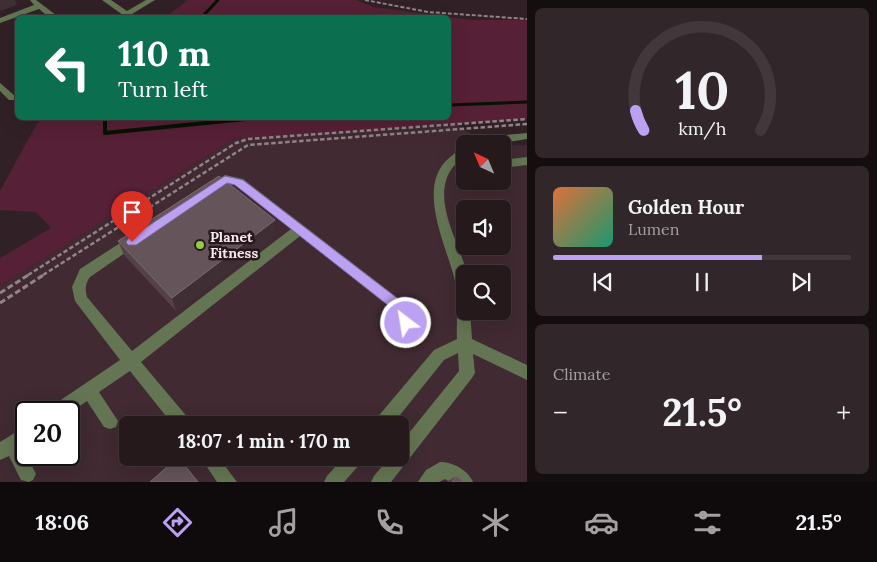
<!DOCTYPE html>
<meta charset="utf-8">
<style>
:root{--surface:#25191c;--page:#312629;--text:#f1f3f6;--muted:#a3a0a3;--line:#42383b;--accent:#bca0f2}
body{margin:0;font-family:Lora,serif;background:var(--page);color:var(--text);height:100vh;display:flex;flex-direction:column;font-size:19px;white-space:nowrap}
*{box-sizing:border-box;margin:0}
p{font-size:16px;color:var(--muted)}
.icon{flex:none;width:28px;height:28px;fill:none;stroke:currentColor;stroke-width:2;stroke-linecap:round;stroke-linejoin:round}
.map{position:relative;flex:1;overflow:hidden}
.sheet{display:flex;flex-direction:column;gap:8px;padding:8px;background:#140e0f;width:350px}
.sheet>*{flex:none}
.banner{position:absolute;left:15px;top:15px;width:436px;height:105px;border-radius:8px;box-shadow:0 5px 20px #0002,0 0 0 1px var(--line);background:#0b6e4f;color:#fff;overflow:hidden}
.needle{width:32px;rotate:316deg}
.fabs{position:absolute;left:456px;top:135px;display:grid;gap:10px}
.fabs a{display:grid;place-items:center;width:55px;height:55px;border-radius:8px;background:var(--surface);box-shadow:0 5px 20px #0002,0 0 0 1px var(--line);font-size:25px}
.speed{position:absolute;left:15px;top:401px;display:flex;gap:10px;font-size:25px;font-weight:700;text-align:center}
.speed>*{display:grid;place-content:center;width:65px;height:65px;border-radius:50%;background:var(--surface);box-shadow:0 5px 20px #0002,0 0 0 1px var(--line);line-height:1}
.speed .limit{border:2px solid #111;border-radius:8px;background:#fff;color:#111}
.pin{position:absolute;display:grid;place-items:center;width:42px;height:42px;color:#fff;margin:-51px -21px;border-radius:50% 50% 50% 0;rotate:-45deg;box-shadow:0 0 5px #0007}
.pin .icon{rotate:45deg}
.me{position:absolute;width:55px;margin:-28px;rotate:329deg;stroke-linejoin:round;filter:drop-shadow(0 0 4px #0008)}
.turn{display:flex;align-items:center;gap:18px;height:105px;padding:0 20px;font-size:22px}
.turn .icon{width:65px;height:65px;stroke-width:2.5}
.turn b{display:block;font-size:35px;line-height:42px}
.big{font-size:38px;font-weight:800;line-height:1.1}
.sheet .tile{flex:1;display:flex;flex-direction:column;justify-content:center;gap:8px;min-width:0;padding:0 18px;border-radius:8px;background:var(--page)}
.sheet .dial{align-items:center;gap:0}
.dial svg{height:130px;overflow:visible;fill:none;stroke:var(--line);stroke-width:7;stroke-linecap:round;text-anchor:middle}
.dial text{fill:var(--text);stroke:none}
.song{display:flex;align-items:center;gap:15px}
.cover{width:60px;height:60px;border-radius:8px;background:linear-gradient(135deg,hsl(20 70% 55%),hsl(160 70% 35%))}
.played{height:5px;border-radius:2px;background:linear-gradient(90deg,var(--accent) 70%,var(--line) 70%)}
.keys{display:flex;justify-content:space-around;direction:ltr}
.heat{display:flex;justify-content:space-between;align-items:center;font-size:28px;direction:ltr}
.trip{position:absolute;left:119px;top:416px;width:290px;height:50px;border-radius:8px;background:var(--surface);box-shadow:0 5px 20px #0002,0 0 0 1px var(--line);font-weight:800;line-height:50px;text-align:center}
.tab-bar{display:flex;height:80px;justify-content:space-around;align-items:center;background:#0f0a0b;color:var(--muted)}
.tab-bar .icon{width:35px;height:35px}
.tab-bar .selected{color:var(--accent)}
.tab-bar b{font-size:22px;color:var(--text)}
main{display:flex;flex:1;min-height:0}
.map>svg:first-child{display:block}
</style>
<main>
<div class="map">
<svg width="527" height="482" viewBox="0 0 527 482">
<rect width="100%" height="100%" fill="#312126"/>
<!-- built -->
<path fill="#412a32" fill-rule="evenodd" d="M455 124 488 144H465V181H502L503 146 527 145V482H0V286L234 139ZM465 209H502V246H465ZM465 274H502V311H465ZM26 412H69V455H26ZM128 425H400V458H128Z"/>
<!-- green -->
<path fill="#562036" d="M188 0H356L373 7 472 20H527V119L234 139 0 286V258L51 228 36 212 0 210V191L40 118H449V18L166 17Z"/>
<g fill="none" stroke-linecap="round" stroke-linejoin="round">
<!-- stream-far1 -->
<g stroke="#071200" stroke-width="3">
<path d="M201 18 218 0"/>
<path d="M449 105 527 102"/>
<path d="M247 119 256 118"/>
</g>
<!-- stream -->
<path stroke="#071200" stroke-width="4" d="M105 118V133L256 118"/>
<!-- path-far2 -->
<path stroke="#918488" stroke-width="2" stroke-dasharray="4 2" stroke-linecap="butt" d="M365 0 428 12 527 19"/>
<!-- path-far1 -->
<g stroke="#918488" stroke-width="2.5" stroke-dasharray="4.5 2.5" stroke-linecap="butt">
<path d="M28 275 236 143 248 139 527 119"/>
<path d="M43 275 248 145 527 124"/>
</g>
<!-- path -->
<g stroke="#918488" stroke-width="3" stroke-dasharray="6 3" stroke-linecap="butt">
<path d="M0 293 30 274"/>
<path d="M0 303 45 274"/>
</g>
<!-- minor -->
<g fill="#637552" fill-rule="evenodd">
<path d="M30 0H36L60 18H50L39 9 0 23V18L34 5Z"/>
<path d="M102 0H111L127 11 146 0H155L132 14 137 18H127Z"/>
<path d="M0 83 15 96V100H9L0 91Z"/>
<path d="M527 133V139L496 144H475L476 142 506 135Z"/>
<path d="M465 147V157C461 160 456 163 453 167 430 197 458 240 466 270 468 278 465 300 465 311H470L472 339 527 365V380L473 354 475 373 472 378 391 482H371L374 476 389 458H400V444L459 371 458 353 444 360 392 425H374L376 419 434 350 457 339C456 322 459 303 456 285 449 250 414 188 449 158 454 154 459 149 465 147Z"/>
<path d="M527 157V165L502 168V160Z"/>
<path d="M225 175 243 179 407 305 413 318 407 332 402 334 397 332 395 327 398 320 397 313 300 236 141 362 189 419 191 425H173L130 371 99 392 118 421 116 427 110 429 104 427 87 401 69 414V412H50L52 406 120 360 75 301 72 287 80 269ZM227 183 236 185 291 229 132 351 87 297C85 289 85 284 90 277Z"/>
<path d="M484 181H496V182L490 186 486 185Z"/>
<path d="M26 426V444L22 447 36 474 33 480 29 482 21 480 9 456 0 460V442Z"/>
<path d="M201 458H219L237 482H217Z"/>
<path d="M343 458H362L360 464 344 482H324L327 476Z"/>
<path d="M440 462C453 462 468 470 473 482H450L445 479 439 482H418L426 470Z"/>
</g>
</g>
<!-- wall -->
<g fill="#544248">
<path d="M275 235 176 311 124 255 118 241Z"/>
<path d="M457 476 464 482H446Z"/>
</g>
<!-- shaded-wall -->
<g fill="#3f2e33">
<path d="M0 0H15L17 5 0 11Z"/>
<path d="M275 220V235L176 311 172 298Z"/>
</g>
<!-- building -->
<g fill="#65545a" stroke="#7b6b70">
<path d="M219 176 275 220 172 298 118 241Z"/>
<path d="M177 458H179L198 482H150Z"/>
<path d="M457 476 464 482H452Z"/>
</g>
<!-- route -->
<path fill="#bca0f2" stroke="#7a689d" d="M225 176 243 180 406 305 413 316 410 327 406 328 401 327 398 313 235 185 227 183 136 245H128L126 242 128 239Z"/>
<!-- markers -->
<circle fill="#91cd40" stroke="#27171c" stroke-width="2" cx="200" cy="245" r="5"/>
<g text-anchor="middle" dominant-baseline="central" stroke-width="5" stroke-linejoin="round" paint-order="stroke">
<!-- poi labels -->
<g font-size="14" font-weight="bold" fill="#f3e8eb" stroke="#27171c" text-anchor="start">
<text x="210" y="237">Planet<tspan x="210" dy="16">Fitness</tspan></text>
</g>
</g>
</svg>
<div class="fabs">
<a><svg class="needle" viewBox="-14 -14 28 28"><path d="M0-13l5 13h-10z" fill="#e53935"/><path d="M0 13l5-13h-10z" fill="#a3a0a3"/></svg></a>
<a><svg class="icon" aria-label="sound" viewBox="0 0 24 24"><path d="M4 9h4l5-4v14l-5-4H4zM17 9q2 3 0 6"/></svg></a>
<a><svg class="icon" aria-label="search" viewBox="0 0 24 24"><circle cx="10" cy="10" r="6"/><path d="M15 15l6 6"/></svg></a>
</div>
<div class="speed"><div class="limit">20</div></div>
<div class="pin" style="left:132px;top:242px;background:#d93025"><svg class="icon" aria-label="arrive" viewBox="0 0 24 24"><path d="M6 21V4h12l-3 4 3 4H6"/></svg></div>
<svg class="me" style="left:406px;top:323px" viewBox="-20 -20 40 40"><circle r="17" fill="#bca0f2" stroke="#fff" stroke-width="3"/><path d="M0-11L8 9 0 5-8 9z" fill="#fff"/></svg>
<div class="trip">18:07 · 1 min · 170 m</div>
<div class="banner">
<div class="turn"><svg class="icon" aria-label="left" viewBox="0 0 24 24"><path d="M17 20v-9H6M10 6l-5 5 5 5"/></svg><div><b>110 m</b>Turn left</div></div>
</div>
</div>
<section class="sheet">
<div class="tile dial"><svg viewBox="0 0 100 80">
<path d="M14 69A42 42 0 1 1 86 69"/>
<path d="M14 69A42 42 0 0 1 9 57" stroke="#bca0f2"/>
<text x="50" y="56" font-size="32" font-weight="700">10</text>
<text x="50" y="72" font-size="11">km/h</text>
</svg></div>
<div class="tile">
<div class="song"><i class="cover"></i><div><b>Golden Hour</b><p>Lumen</p></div></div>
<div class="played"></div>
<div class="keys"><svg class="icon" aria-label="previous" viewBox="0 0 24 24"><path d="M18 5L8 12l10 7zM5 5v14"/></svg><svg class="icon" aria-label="pause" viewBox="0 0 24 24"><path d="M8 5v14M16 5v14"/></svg><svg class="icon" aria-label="next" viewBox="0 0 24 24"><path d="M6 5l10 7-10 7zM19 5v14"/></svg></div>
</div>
<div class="tile"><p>Climate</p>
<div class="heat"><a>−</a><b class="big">21.5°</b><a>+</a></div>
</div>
</section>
</main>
<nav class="tab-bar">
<b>18:06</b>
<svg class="icon selected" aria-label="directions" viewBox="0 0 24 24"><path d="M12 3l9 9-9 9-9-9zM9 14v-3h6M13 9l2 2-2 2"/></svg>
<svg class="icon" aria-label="music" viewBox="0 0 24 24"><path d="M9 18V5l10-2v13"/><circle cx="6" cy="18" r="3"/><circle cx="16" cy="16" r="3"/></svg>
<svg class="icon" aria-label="phone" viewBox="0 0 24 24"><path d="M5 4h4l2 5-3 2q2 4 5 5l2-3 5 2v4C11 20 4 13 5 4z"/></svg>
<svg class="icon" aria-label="climate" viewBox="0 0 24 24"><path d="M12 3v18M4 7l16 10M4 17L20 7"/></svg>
<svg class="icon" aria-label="car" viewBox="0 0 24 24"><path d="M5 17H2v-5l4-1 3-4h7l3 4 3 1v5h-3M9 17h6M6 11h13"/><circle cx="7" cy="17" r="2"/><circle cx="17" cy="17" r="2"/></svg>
<svg class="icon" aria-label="filters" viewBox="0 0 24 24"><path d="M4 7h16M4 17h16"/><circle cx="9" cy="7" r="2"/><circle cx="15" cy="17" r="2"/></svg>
<b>21.5°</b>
</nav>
